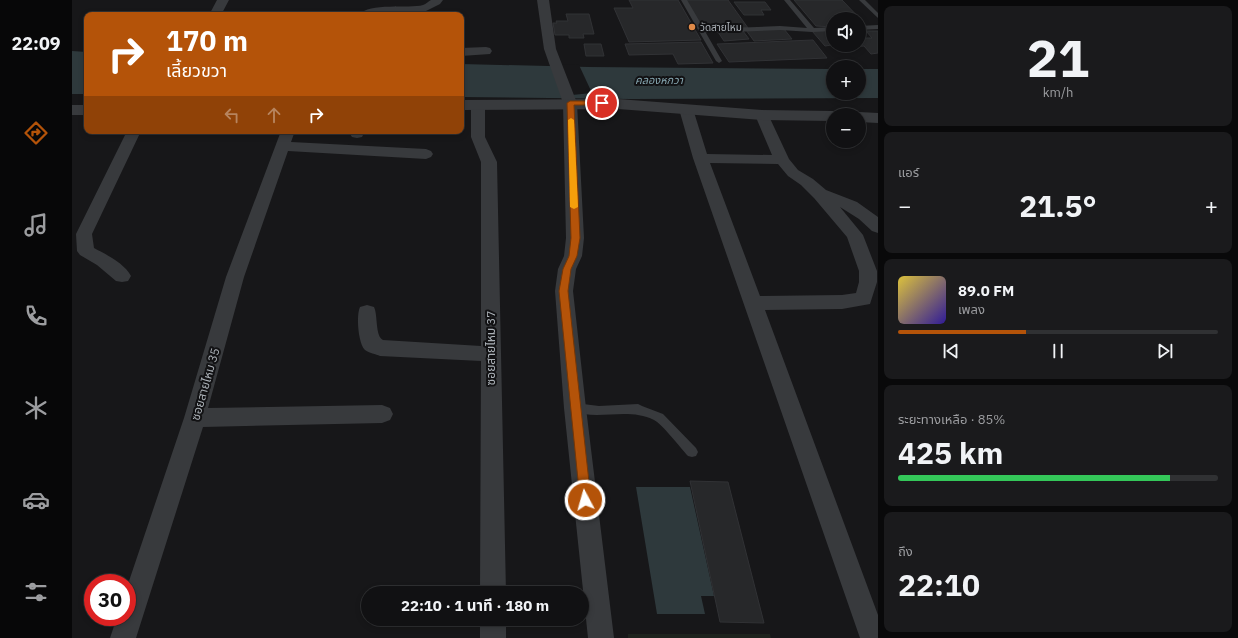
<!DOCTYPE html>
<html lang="th">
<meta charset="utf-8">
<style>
:root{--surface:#111113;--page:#1a1a1c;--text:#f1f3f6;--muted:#9c9da0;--line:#303133;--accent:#b45309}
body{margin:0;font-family:"IBM Plex Sans","Noto Sans Thai",sans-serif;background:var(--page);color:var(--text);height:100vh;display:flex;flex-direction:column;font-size:15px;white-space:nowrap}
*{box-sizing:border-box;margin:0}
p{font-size:13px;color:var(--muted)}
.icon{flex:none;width:22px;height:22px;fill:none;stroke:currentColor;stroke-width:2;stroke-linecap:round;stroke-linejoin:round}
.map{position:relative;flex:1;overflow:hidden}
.details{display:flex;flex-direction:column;gap:6px;padding:6px;background:#09090a;width:360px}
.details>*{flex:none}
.hud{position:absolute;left:12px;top:12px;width:380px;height:122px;border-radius:8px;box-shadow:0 2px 6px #0003,0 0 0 1px var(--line);background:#b45309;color:#fff;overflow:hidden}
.controls{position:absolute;left:754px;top:12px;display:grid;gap:8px}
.controls a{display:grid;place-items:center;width:40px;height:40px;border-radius:50%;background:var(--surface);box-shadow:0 2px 6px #0003,0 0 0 1px var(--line);font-size:20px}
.speed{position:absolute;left:12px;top:574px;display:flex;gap:8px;font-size:20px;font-weight:700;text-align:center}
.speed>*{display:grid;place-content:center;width:52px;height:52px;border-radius:50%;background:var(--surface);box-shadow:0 2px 6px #0003,0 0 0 1px var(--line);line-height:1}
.speed .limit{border:6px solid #d22;background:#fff;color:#111}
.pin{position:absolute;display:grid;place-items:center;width:34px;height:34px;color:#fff;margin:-17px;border:2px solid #fff;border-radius:50%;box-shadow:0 1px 4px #0007}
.me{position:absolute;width:44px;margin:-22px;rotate:354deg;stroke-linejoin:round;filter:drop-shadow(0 0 3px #0008)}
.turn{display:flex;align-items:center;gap:14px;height:84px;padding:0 16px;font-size:18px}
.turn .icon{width:52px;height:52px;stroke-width:2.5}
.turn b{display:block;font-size:28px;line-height:34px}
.lanes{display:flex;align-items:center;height:38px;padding:0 16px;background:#0003;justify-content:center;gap:20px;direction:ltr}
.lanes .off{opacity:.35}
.big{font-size:30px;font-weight:700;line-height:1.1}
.details .card{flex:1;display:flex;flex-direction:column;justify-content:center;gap:6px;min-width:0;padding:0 14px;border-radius:8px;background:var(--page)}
.details .dial{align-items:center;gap:0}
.dial b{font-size:52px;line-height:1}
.song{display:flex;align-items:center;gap:12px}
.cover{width:48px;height:48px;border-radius:6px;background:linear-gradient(135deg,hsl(50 70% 55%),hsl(250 70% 35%))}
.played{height:4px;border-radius:2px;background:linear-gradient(90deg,var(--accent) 40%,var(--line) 40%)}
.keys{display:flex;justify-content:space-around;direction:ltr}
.heat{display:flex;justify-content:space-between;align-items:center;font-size:22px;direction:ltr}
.charge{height:6px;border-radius:3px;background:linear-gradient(90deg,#34c759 85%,var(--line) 0)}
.trip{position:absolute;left:289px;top:586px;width:228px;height:40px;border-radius:20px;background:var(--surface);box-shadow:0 2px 6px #0003,0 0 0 1px var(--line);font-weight:700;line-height:40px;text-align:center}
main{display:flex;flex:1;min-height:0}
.menu{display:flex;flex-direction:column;width:72px;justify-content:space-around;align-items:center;background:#070708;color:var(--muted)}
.menu .icon{width:28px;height:28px}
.menu .current{color:var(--accent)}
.menu b{font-size:18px;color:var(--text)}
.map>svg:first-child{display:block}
</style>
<main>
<nav class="menu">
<b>22:09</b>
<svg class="icon current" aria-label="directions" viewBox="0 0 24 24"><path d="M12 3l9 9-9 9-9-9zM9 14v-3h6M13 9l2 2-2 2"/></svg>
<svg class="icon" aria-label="music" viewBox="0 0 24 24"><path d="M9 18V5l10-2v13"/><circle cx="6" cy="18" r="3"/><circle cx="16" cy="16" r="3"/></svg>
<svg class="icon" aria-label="phone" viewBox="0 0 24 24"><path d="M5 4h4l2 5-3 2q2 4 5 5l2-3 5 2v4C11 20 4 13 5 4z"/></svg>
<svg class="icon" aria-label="climate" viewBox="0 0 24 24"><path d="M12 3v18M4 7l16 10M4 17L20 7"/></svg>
<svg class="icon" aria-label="car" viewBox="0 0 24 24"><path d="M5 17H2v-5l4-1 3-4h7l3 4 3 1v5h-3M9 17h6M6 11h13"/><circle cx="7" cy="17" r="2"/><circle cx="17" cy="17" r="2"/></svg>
<svg class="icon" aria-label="filters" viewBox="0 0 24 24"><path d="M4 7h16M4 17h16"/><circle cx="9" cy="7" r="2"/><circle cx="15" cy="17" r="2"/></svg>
</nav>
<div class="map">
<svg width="806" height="638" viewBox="0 0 806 638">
<rect width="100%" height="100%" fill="#171719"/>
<!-- green -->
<path fill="#1e231e" d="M556 634H698L699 638H556Z"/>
<!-- water -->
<g fill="#2e393c">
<path d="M0 51 15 52V94H0Z"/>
<path d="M389 64 517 67 761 69V93H787V69H806V98L559 99 389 97Z"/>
<path d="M564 487H618L642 596H629L633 614H585Z"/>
</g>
<!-- pier -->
<path fill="#171719" d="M487 64 507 65 520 93 500 95Z"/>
<!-- building -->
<g fill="#27282a" stroke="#313235">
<path d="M557 0H606L629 40 557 42 542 8H561Z"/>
<path d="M614 0H656L676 28 631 29Z"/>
<path d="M722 0H770L792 23H787V19H761V27L744 26Z"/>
<path d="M662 2H693L699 10H689L692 15H672Z"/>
<path d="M494 14H517L522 34H511L512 38H497V35H483L481 23H485L484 21H496Z"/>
<path d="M712 29 720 39 682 41 674 30Z"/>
<path d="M761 30V45H787V38H800L794 31H806V53L799 54 792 46 762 48 760 45 753 46 740 31Z"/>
<path d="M671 31 677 39 652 41 646 32Z"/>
<path d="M741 40 755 58 657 62 645 44Z"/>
<path d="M629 42 641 63 606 64 601 54 557 55 553 44Z"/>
<path d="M512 44H529L532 56H514Z"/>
<path d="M618 481 656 482 692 623 648 622Z"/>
</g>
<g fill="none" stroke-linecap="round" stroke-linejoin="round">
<!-- service -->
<g fill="#383a3d" fill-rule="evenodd">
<path d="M609 0H615L632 29 708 26 735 28 712 0H718L742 28 761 27V31L740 32 708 30 634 33 650 61 647 63 644 61Z"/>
<path d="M787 0H793L806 13V18Z"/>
<path d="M806 25V29L787 30V26Z"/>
<path d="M503 403 527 406 566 404 570 406 591 414 624 448 626 452 624 456 620 457 616 456C608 447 590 424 582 420 556 407 526 421 499 411L497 408 499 405Z"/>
</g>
<!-- minor -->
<g fill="#383a3d" fill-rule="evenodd">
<path d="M145 0H157L149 15H137Z"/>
<path d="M359 0H371L368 4 354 11 287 15C297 2 337 9 351 5 354 4 357 1 359 0Z"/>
<path d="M465 0H477L484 49 505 103 512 238 510 256 504 269 501 291 514 408 542 638H516L492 408 483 291 486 269 492 256 494 238 491 103 472 49Z"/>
<path d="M414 47 418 48 420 51 418 54 389 56V48Z"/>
<path d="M406 101 411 102 413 105V137L425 162 434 593H408L409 361 308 356C304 354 297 353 293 350 286 343 284 315 288 307L295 305 302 307C306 315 303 336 311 340L409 346V162L399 137V105L401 102Z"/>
<path d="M614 105 619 106 621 109 635 154 700 155 683 115 685 112 690 111 695 112 717 159 726 170 741 179 754 190 785 202 806 217V233L800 231 787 219 768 207 791 235 805 271V282L798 304 770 309 693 310 806 615V638H788L621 158 607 109 609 106ZM638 163 706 164 716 176 729 185 742 198 775 237 787 271V282L784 293 770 295 688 296Z"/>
<path d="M55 131H69L20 234 22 248C35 255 52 263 59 276L56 281 50 282 44 281 25 265 8 255 5 251 4 234Z"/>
<path d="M209 131H223L219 142 354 149 359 151 361 154 359 157 354 159 216 151 172 277 136 408 310 405 318 408 321 414 318 420 310 423 131 427 64 638H38L45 617H55V587L112 418 154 277Z"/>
<path d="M279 131H293L290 137 285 138 280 137 278 134Z"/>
<rect x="408" y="619" width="26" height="19"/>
</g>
<!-- tertiary -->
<g fill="#383a3d" fill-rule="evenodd">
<path d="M546 99 690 110 761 111 767 113 768 115H761V121L690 120 546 109 389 110V100Z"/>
<rect x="0" y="105" width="15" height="10"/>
<path d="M787 112 806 113V123L787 122V115H780Z"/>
</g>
</g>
<!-- route -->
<path fill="#b45309" stroke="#753606" d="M498 101H530L533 103 530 105H502L508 238 505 256 499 269 496 291 519 500 517 504 513 505 509 504 508 500 487 291 491 269 497 256 499 238 495 103Z"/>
<!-- slow -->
<path fill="#f59e0b" d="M499 118 502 120 506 207 502 209 498 207 496 120Z"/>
<!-- markers -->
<circle fill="#e08a48" stroke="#121214" stroke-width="1.5" cx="620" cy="27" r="4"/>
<g text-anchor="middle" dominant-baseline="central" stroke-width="4" stroke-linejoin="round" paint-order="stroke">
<!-- far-poi labels -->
<g font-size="10" fill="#abb1b7" stroke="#121214" text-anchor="start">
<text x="628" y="27">วัดสายไหม</text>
</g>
<!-- far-water labels -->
<g font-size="11" font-style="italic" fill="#85a5af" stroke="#121214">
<text x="587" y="80">คลองหกวา</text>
</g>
<!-- street labels -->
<g font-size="12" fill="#abb1b7" stroke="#121214">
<text transform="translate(418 348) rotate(-90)">ซอยสายไหม 37</text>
<text transform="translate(133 384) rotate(-74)">ซอยสายไหม 35</text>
</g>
</g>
</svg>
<div class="controls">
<a><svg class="icon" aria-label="sound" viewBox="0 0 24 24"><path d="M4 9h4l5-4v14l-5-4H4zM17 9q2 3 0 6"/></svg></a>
<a>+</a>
<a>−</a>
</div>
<div class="speed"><div class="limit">30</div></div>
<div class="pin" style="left:530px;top:103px;background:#d93025"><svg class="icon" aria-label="arrive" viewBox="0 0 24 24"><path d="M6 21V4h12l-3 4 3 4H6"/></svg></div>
<svg class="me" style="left:513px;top:500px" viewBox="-20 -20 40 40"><circle r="17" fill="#b45309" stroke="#fff" stroke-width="3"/><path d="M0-11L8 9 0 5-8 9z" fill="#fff"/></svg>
<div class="trip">22:10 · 1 นาที · 180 m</div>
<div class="hud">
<div class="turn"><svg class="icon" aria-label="right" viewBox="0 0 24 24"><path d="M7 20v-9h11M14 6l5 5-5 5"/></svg><div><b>170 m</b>เลี้ยวขวา</div></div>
<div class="lanes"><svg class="icon off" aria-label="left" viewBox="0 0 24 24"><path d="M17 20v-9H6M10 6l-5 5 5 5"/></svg><svg class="icon off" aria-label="ahead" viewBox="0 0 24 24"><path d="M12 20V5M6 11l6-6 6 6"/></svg><svg class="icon" aria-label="right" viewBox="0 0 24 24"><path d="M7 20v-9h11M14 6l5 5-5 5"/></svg></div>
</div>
</div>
<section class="details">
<div class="card dial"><b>21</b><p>km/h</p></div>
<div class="card"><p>แอร์</p>
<div class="heat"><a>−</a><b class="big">21.5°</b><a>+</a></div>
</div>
<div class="card">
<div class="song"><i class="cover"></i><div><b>89.0 FM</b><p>เพลง</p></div></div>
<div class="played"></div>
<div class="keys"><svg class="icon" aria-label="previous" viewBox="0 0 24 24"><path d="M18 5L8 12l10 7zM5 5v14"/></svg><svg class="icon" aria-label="pause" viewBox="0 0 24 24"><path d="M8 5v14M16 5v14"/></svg><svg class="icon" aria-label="next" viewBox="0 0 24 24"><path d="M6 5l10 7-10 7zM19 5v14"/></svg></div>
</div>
<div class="card"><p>ระยะทางเหลือ · 85%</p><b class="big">425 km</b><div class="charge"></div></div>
<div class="card"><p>ถึง</p><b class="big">22:10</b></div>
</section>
</main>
